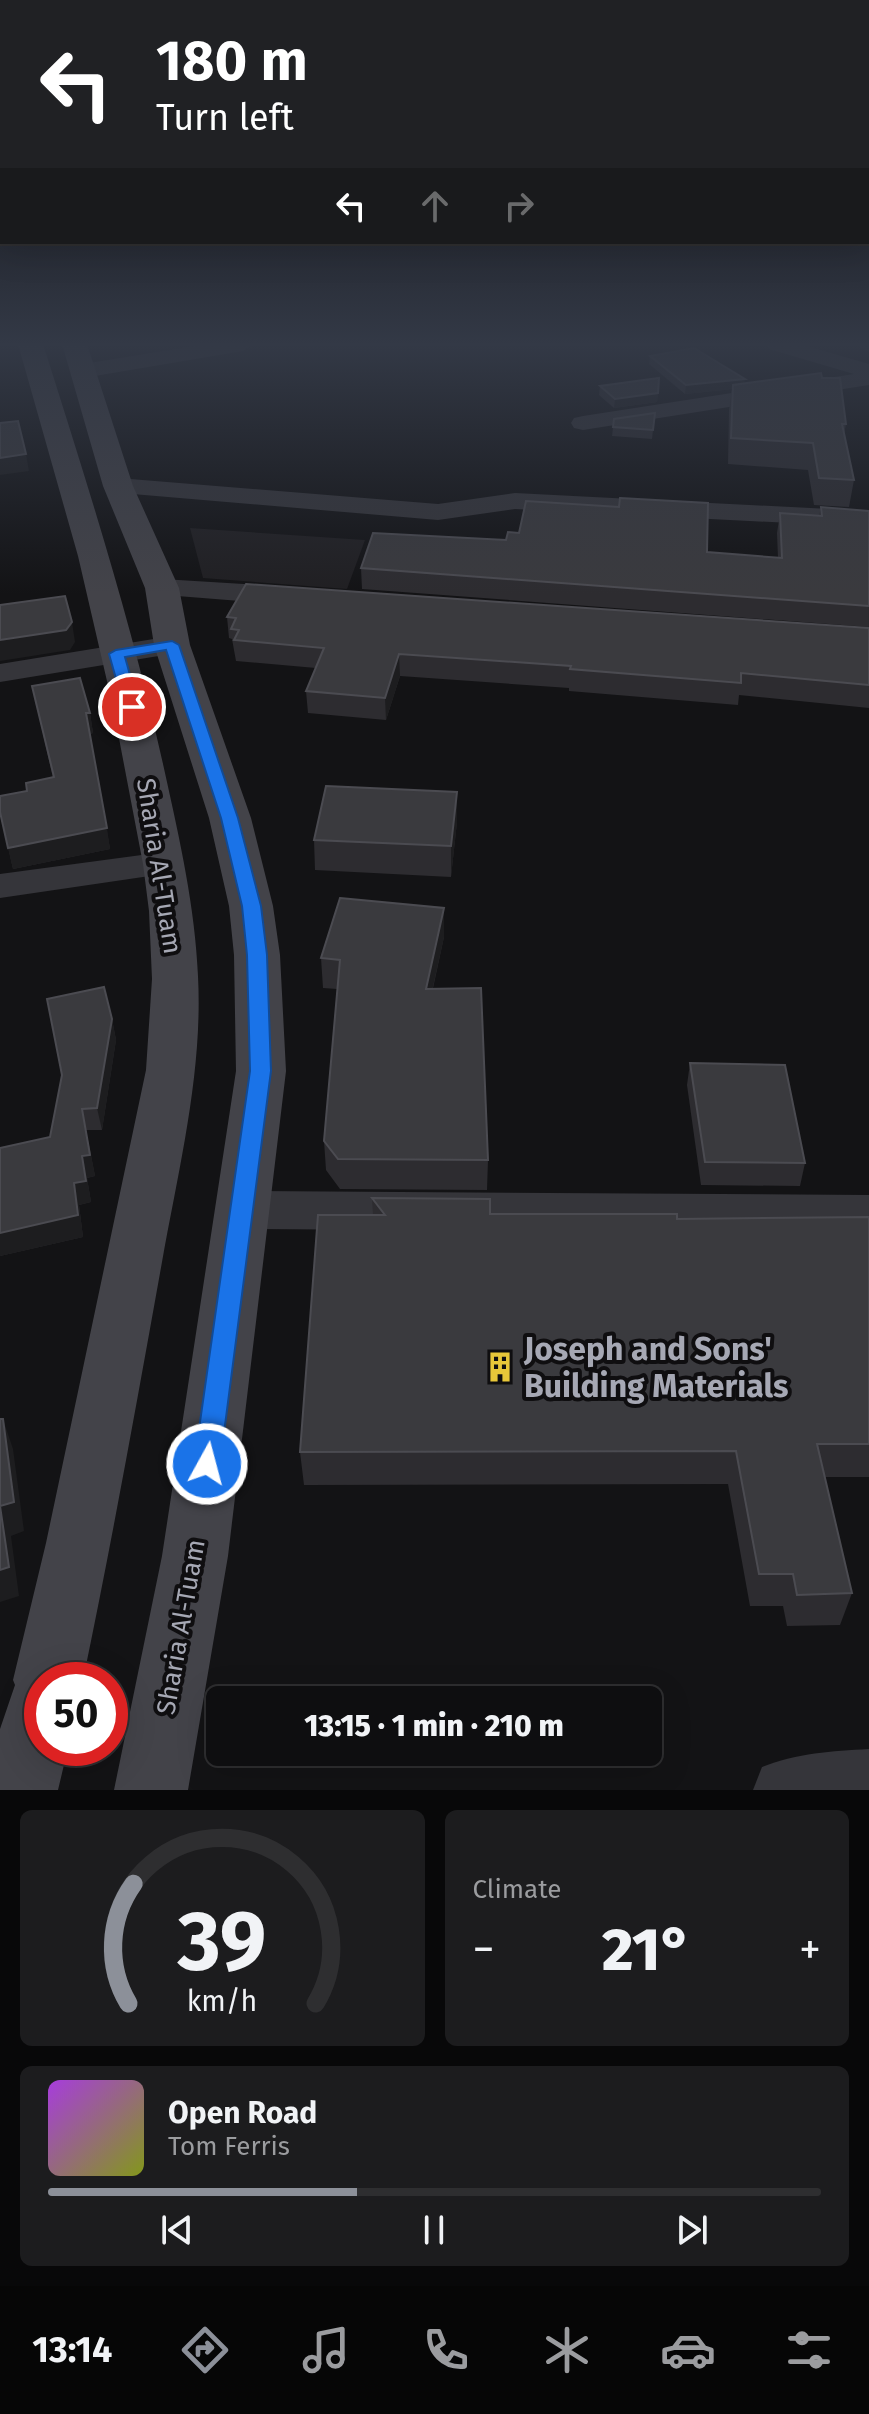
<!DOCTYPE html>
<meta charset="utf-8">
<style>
:root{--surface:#0e0e10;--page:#1c1c1e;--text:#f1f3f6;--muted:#9b9c9f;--line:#2e2e30;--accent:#8c9099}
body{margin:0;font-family:"Fira Sans",sans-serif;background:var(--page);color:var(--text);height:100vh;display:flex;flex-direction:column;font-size:30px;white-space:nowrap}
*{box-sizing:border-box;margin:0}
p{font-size:26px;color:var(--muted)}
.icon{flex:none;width:44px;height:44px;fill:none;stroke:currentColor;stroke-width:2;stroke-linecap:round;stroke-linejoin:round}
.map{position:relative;height:1790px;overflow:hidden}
.side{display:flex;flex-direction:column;gap:20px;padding:20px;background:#080809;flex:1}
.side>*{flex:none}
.banner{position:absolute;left:0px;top:0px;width:870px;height:244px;box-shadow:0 8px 32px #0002,0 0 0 2px var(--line);background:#202124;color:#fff;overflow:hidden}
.speed{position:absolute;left:24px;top:1662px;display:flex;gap:16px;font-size:40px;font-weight:700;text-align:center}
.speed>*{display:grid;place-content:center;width:104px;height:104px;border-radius:50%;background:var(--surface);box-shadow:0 8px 32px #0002,0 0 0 2px var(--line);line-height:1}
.speed .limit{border:12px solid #d22;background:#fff;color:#111}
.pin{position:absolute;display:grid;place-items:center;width:68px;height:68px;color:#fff;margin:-34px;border:4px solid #fff;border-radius:50%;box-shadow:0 2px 8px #0007}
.me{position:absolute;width:88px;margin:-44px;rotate:7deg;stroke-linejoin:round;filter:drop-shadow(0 0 6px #0008)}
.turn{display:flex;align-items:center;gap:28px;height:168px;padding:0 24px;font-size:36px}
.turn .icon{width:104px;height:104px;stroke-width:2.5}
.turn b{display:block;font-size:56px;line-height:68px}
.lanes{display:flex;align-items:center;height:76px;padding:0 24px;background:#0003;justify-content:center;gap:40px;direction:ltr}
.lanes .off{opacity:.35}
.big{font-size:60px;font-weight:800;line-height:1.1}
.side .widget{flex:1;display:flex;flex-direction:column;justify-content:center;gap:12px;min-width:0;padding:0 28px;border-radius:12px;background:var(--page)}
.side .dial{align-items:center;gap:0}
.dial svg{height:208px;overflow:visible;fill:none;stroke:var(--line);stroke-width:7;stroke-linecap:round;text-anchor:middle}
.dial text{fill:var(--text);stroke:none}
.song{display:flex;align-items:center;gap:24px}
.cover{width:96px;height:96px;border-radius:12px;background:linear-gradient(135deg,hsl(280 70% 55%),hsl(70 70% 35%))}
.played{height:8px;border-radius:4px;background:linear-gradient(90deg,var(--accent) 40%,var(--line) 40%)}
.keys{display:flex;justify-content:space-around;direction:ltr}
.heat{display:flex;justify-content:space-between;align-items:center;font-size:44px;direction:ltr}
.side .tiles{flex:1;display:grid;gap:20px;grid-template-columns:1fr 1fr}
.widget:last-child{grid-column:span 2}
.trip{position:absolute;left:206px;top:1686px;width:456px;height:80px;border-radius:12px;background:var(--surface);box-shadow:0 8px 32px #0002,0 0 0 2px var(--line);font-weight:800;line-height:80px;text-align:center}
.tabs{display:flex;height:128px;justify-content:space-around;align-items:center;background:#060606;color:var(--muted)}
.tabs .icon{width:56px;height:56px}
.tabs .selected{color:var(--accent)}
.tabs b{font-size:36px;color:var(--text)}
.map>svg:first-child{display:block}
</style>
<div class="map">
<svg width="869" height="1790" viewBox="0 0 869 1790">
<rect width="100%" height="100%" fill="#131315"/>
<!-- built -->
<path fill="#201f22" d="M190 528 365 540 347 589 203 578Z"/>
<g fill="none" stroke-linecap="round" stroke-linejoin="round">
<!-- minor -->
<g fill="#35353a" fill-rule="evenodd">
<path d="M206 344H254L243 351 83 378 75 376 72 371 75 366 83 364Z"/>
<path d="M766 344H800L869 364V385L583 430 574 428 571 423 574 418 583 416 854 374 769 349Z"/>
<path d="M118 478 438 504 515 493 869 511V527L515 509 438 520 109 492 105 486 109 480Z"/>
<path d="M162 579 291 587 301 590 306 596 301 602 291 605 152 594 148 588 152 582Z"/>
<path d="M172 636 183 638 187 645 183 652 0 682V664Z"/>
<path d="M164 852 177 856 183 864 177 872 0 898V874Z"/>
<path d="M242 1191 869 1195V1233L242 1229 225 1223 218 1210 225 1197Z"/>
<path d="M869 1749V1790H753L762 1767C798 1753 831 1751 869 1749Z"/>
</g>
<!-- secondary -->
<g fill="#434349" fill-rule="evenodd">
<path d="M18 344H43C88 486 133 627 165 773 180 841 195 907 198 976 203 1072 179 1167 162 1262 137 1401 112 1541 83 1680H42V1748H68L58 1790H0V1729L15 1685 13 1680 46 1543 146 1070 152 979 149 911 143 864 113 707 78 556Z"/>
<path d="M62 344H87L133 486 179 588 190 645 251 818 273 906 280 955 286 1071 228 1556 188 1790H114L162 1556 236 1071 234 955 229 906 209 818 154 645 145 588 103 486Z"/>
</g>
</g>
<!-- wall -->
<g fill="#2d2c30">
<path d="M854 344H869V352Z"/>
<path d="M650 356 745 383 822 378 846 424 844 434 854 480 849 507 814 505 808 470 728 464 729 410 732 389 685 394 649 364Z"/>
<path d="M659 378 657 402 614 408 599 395 600 386Z"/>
<path d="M655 413 652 439 612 436 614 419Z"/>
<path d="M821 507 869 511V627L362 589 361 568 707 552 778 558 777 533 780 513 819 516Z"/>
<path d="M227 617 869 628V708L739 695 738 705 569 691V688L400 676 386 720 308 713 306 691 316 668 236 661 232 639 229 638Z"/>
<path d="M32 686 90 713 93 733 90 734 110 849 13 869 0 812 27 791 53 778Z"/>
<path d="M457 792V822L451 877 315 870 314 840Z"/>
<path d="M444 908V937L433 988 488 1160 487 1190 340 1189 326 1170 324 1141 337 989 323 988 321 958Z"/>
<path d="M112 1019 116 1040 102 1130H86L95 1176 87 1178 91 1202 79 1205 83 1237 0 1256V1148L50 1137Z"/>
<path d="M690 1063 805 1163 800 1186 701 1185 687 1085Z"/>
<path d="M372 1198 490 1214 677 1219 869 1217V1477H825L852 1593 840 1625 787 1626 783 1606H750L728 1484 304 1485 300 1452 373 1215Z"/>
</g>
<!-- shaded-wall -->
<g fill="#1d1d1f">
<path d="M745 379 744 388 685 394 686 385Z"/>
<path d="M658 393 657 402 614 408 615 399Z"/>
<path d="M26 454 29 471 0 475V458Z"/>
<path d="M72 622 75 642 70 650 0 661V640Z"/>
<path d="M399 654 400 676 386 720 385 698Z"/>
<path d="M86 713H90L93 733 90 734Z"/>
<path d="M457 792V822L451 877V846Z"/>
<path d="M107 828 110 849 13 869 8 848Z"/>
<path d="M444 908V937L426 1018V989Z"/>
<path d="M112 1019 116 1040 102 1130 97 1108Z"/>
<path d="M82 1109 95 1176 87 1178 91 1202 79 1205 83 1237 0 1256V1233L74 1183 82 1156Z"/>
<path d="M3 1419 13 1449 24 1531 11 1536 19 1596 0 1602V1506Z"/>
</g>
<!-- building -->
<g fill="#3a3a3e" stroke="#4b4b51" stroke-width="2">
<path d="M694 348 745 379 686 385 650 356Z"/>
<path d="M821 373 822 378H840L846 424H842L854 480 819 478 813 443 731 438 733 385Z"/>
<path d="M659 378 658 393 615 399 600 386Z"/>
<path d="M655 413 653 430 613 427 614 419Z"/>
<path d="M18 421 26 454 0 458V423Z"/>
<path d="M620 498 708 503 707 552 782 558 780 513 822 516 821 507 869 511V606L361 568 373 533 506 540 508 532 519 533 526 501 619 507Z"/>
<path d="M246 584 869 628V685L741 673V683L570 669 571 666 399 654 385 698 306 691 324 648 234 640 239 630 231 629 236 618 227 617Z"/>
<path d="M65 596 72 622 66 630 0 640V605Z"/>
<path d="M80 678 90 713H86L107 828 8 848 0 812V796L27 791 26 783 54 777 32 686Z"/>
<path d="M326 786 457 792 451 846 314 840Z"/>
<path d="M340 898 444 908 426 989 481 988 488 1160 338 1159 324 1141 340 960 321 958Z"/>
<path d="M104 987 112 1019 97 1108 82 1109 90 1155 82 1156 86 1181 74 1183 78 1215 0 1233V1148L50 1137 62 1075 47 999Z"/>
<path d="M690 1063 785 1065 805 1163 705 1162Z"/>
<path d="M372 1198 490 1199V1214H677V1219L869 1217V1444H817L852 1593 797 1595 793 1574H759L736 1451 300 1452 318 1215H385Z"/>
<path d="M0 1419H3L14 1502 0 1506 9 1567 0 1570Z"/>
</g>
<!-- sky -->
<linearGradient id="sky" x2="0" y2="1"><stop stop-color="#0a0a0c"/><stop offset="0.58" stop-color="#333946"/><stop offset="1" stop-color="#333946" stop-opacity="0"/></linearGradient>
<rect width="869" height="594" fill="url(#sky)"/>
<!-- route -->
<path fill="#1a73e8" stroke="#114b97" stroke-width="2" d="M172 641 179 645 238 818 261 906 267 955 271 1071 220 1464 216 1473 207 1476 198 1473 194 1464 250 1071 247 955 242 906 221 818 166 650 125 657 139 707 132 712 124 707 109 654 116 650Z"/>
<!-- icons -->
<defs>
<g id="building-bare" transform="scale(2.4)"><path d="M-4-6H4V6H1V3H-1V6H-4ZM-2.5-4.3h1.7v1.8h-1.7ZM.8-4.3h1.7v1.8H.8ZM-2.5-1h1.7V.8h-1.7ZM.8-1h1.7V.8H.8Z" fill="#e7c639" stroke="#0f0e10" stroke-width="2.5" paint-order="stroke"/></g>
</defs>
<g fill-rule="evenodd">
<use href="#building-bare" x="500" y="1367"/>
</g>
<g text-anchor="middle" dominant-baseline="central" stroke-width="8" stroke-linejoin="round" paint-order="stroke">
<!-- street labels -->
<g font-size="26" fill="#a6a8b4" stroke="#0f0e10">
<text transform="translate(159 866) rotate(81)">Sharia Al-Tuam</text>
<text transform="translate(181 1627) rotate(-80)">Sharia Al-Tuam</text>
</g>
<!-- near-poi labels -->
<g font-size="32" font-weight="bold" fill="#a6a8b4" stroke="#0f0e10" text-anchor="start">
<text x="524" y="1349">Joseph and Sons'<tspan x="524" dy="37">Building Materials</tspan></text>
</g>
</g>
</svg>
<div class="speed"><div class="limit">50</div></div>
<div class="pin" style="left:132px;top:707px;background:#d93025"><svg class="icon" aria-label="arrive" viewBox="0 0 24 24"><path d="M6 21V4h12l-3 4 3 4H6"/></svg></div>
<svg class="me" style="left:207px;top:1464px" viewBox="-20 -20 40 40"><circle r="17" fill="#1a73e8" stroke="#fff" stroke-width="3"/><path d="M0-11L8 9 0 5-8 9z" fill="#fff"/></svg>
<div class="trip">13:15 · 1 min · 210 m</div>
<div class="banner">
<div class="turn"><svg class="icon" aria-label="left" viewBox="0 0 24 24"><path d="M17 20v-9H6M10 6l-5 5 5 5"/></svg><div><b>180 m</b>Turn left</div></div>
<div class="lanes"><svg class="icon" aria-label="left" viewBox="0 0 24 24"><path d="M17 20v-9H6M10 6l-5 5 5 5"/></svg><svg class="icon off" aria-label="ahead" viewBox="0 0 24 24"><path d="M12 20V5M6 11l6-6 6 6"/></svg><svg class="icon off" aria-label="right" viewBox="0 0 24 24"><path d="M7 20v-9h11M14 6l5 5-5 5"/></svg></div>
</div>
</div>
<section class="side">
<div class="tiles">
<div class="widget dial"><svg viewBox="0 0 100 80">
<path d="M14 69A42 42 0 1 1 86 69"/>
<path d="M14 69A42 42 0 0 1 16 23" stroke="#8c9099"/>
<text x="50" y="56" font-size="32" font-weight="700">39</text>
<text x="50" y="72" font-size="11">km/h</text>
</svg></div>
<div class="widget"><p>Climate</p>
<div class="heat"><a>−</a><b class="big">21°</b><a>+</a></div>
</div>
<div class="widget">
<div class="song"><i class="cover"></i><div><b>Open Road</b><p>Tom Ferris</p></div></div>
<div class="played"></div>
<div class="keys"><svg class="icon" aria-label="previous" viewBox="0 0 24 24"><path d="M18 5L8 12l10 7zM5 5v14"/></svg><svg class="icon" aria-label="pause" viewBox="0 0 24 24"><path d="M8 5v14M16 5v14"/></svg><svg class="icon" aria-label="next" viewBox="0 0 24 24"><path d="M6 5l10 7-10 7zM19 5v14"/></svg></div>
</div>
</div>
</section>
<nav class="tabs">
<b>13:14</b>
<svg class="icon selected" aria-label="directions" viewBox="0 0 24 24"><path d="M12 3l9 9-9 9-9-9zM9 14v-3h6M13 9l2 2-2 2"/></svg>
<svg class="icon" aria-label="music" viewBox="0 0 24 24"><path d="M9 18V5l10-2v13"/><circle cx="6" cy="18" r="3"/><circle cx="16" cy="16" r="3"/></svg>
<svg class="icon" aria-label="phone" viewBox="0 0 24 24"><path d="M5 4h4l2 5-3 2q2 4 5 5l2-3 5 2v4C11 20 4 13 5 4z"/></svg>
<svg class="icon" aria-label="climate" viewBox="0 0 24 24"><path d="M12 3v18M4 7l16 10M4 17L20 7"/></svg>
<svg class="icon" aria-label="car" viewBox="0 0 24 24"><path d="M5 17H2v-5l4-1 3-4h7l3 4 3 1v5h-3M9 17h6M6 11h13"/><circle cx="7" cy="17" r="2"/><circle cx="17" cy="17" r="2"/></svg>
<svg class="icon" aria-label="filters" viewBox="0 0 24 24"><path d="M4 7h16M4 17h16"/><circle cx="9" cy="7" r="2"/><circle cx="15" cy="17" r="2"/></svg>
</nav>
